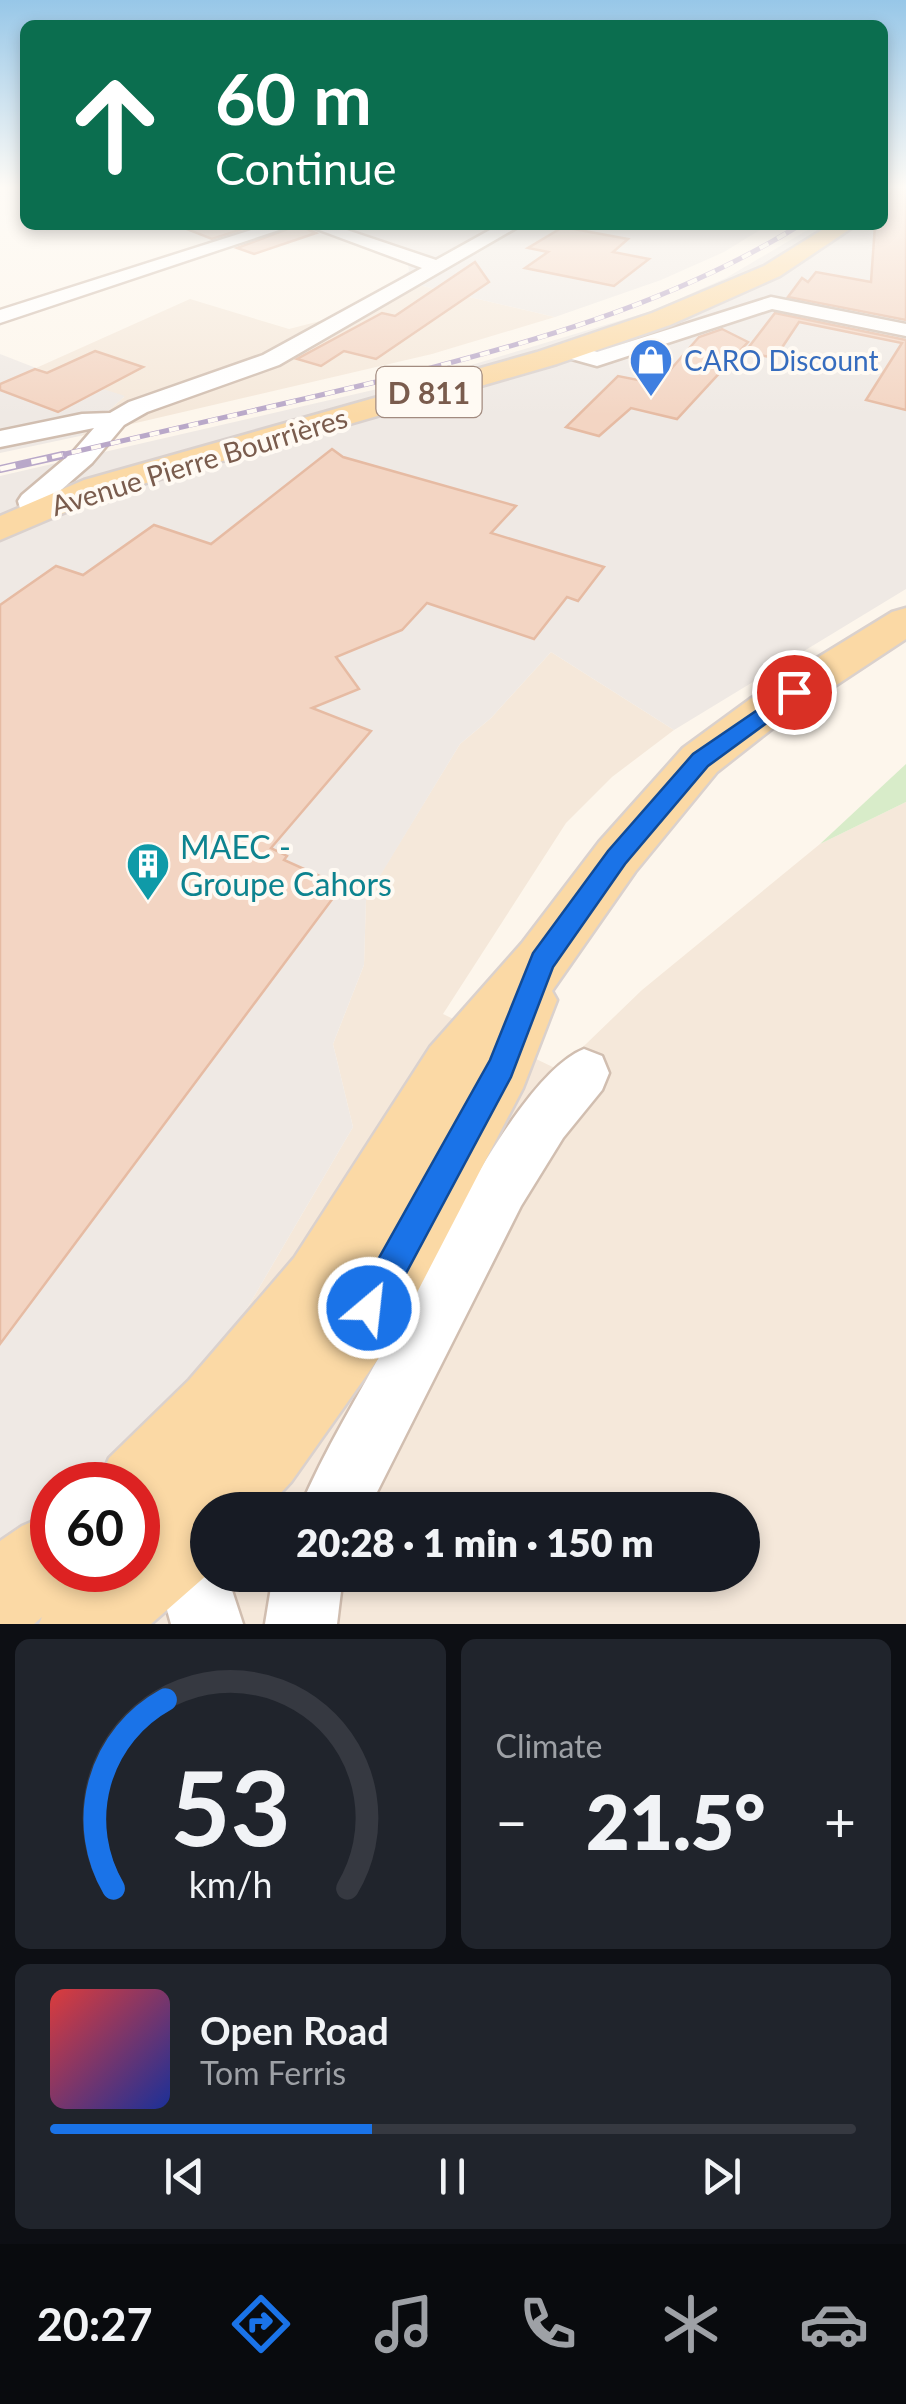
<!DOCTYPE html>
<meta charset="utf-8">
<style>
:root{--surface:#171b24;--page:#20242c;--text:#f1f3f6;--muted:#9ea1a6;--line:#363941;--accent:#1a73e8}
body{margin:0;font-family:Lato,sans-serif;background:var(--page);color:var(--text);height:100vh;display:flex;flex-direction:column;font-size:38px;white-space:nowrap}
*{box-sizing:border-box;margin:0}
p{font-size:32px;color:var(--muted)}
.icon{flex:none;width:55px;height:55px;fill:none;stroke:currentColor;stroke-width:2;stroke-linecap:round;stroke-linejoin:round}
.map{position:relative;height:1624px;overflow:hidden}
.drawer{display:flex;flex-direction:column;gap:15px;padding:15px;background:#0d0f14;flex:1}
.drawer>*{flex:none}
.top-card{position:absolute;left:20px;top:20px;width:868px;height:210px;border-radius:15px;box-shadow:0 5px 15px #0003;background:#0b6e4f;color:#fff;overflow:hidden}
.speed{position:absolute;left:30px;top:1462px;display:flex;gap:20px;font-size:50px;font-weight:700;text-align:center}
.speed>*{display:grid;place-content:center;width:130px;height:130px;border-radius:50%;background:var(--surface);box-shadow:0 5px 15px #0003;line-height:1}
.speed .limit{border:15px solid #d22;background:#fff;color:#111}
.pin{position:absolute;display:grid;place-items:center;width:85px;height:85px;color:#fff;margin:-42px;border:5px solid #fff;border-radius:50%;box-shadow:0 2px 10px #0007}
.me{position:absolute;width:110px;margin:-55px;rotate:28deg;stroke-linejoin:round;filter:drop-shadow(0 0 8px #0008)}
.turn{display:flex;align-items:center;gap:35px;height:210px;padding:0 30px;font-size:45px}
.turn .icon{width:130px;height:130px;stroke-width:2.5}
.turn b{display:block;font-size:70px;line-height:85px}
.big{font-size:75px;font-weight:800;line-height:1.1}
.drawer .card{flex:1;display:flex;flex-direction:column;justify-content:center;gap:15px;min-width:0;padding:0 35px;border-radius:15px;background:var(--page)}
.drawer .dial{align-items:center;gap:0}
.dial svg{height:260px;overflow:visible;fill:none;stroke:var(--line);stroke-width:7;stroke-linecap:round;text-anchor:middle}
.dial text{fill:var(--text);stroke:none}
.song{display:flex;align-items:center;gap:30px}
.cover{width:120px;height:120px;border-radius:15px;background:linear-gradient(135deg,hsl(0 70% 55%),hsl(230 70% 35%))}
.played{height:10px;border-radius:5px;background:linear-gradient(90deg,var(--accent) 40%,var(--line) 40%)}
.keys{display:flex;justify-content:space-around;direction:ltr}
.heat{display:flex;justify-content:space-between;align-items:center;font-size:55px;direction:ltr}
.drawer .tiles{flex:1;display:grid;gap:15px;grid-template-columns:1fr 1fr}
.card:last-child{grid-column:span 2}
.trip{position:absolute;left:190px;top:1492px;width:570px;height:100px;border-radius:50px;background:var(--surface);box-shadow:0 5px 15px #0003;font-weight:800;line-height:100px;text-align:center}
.dock{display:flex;height:160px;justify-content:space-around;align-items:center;background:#090b0e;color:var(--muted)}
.dock .icon{width:70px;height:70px}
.dock .selected{color:var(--accent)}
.dock b{font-size:45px;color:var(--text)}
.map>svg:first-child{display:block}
</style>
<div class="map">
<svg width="906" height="1624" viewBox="0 0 906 1624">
<rect width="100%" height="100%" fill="#fdf6ec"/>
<!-- residential -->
<g fill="#f5e8da" fill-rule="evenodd">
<path d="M397 280 555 317 432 354 80 436 124 397 36 368 190 299 289 329 324 320Z"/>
<path d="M551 652 674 730 612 777 566 823 443 1014 559 1070 642 990 820 844 906 802V1624H102L138 1570V1495L353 1127 333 1044 364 965 366 898 460 744 491 718ZM208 1510H742V1575H208Z"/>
</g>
<!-- industrial -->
<g fill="#efe9e4">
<path d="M883 188H906V589L674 730 551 652 491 718 460 744 366 899 364 965 333 1044 353 1127 138 1495V1485H52V1570L19 1624H0V476L438 375 652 311 726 278 816 225H882Z"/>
<path d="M324 225H768L724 252 661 280 555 317 397 280 409 271 408 264 420 259Z"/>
<path d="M0 354 36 368 125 396 80 436 0 453Z"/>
</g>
<!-- green -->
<path fill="#d8ecc9" d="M906 764V802L820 844Z"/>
<!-- building -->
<g fill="#f3d5c3" stroke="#e6bba3" stroke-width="2.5">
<path d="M893 188H906V320L788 297 802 278 808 282 816 272 871 282 875 225H882V208Z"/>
<path d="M184 225H255L212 239 184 228Z"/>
<path d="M298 225 316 233 254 254 237 248Z"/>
<path d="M563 227 628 239 613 252 649 259 614 286 525 268 548 252 528 248Z"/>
<path d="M475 262 489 282 376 359 344 351 321 366 297 359 382 313 395 316Z"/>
<path d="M775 313 906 340V410L866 400 902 343 799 322 775 358 745 352Z"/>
<path d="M722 329 748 342 677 419 631 408 599 436 566 427 618 376 658 384 699 337Z"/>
<path d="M95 351 143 367 58 412 0 390V384L35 369 47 373Z"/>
<path d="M332 449 343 457 516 506 491 533 604 567 578 601 567 597 534 639 427 603 402 630 336 657 359 689 312 708 371 731 271 848 287 856 284 860 342 886 0 1344V605L56 566 83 575 154 525 211 544Z"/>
</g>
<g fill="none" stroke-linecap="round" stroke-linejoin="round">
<!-- minor casing -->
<g stroke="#d1beb0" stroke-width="5">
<g id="minor">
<path d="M267 225H294L0 323V310Z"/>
<path d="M306 225H332L436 260 499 225H521L279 365 147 412 124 425 92 463 46 503 43 519H23L18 501 22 495 74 451 94 428 0 447V431L82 414 110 413 129 402 263 355 422 268Z"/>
<path d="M771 297 906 324V336L772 309 597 366 561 356 558 351 569 344 597 352Z"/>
<path d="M584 1049 602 1056 609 1073 602 1090 563 1138 521 1206 368 1510H299C324 1450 360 1393 391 1335 428 1268 516 1076 584 1049Z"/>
<path d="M138 1465 162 1474 206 1516 208 1575H227L243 1624H171L153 1560 138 1544V1485H110L114 1474Z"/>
<path d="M273 1575H343L337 1624H265Z"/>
</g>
</g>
<!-- major casing -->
<g stroke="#dad1cd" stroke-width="5">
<g id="major">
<path d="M830 225H856L780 276 670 325 557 364 108 494 0 540V516L84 480 537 352 652 313 764 266Z"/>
<path d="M906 608V639L782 721 717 772 635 872 552 991 557 1000 523 1088 395 1335 291 1482 265 1510H208V1574L151 1624H39L42 1617 34 1624H0V1541L22 1526 52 1513V1570H138V1485H98L109 1458 189 1380 294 1258 430 1047 522 943 599 842 683 748 750 699 892 612Z"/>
</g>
</g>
<!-- minor -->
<use href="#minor" fill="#fff" fill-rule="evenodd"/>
<!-- major -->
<use href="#major" fill="#fbd9a5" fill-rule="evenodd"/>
<!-- rail-far1 casing -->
<g stroke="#b9a8c9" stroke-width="5">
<path id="rail-far1" d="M52 457C162 432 271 407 380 381 527 344 670 305 800 225"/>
</g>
<!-- rail casing -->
<g stroke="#b9a8c9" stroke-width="8">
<path id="rail" d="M0 469 63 455"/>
</g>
<!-- rail-far1 -->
<use href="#rail-far1" stroke="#fffaf3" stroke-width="4" stroke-dasharray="10" stroke-linecap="butt"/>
<!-- rail -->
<use href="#rail" stroke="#fffaf3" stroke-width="5" stroke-dasharray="16" stroke-linecap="butt"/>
</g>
<!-- sky -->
<linearGradient id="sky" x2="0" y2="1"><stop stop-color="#97c7e8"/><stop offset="0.45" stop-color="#fefbf6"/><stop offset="1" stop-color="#fefbf6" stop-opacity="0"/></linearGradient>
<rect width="906" height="416" fill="url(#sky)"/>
<!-- route -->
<path fill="#1a73e8" stroke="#114b97" stroke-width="2.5" d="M794 685 805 692 802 697 708 766 625 864 553 967 511 1077 381 1320 369 1325 357 1320 352 1308 357 1297 490 1060 533 953 608 851 693 754Z"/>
<!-- icons -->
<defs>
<g id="shop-pin" transform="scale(2.25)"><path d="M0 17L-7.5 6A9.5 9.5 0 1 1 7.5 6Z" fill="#3f7fe0" stroke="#fffaf3"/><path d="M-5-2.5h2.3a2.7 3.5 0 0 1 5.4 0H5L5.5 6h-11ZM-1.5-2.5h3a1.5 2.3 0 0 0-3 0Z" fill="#fff"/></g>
<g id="building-pin" transform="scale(2.25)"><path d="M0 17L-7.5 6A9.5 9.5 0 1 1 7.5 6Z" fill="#0f9aa8" stroke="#fffaf3"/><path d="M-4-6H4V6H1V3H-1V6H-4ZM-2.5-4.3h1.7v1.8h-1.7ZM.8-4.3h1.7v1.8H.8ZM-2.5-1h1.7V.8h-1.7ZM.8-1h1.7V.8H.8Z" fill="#fff"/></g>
</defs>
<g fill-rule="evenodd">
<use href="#shop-pin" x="651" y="360"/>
<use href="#building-pin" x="148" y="864"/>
</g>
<g text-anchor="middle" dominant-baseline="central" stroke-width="8" stroke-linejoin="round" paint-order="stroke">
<!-- far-shop labels -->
<g font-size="28" fill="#366cbe" stroke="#fffaf3" text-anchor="start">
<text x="684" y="360">CARO Discount</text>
</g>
<!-- far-street labels -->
<g font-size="28" fill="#7a5c4d" stroke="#fffaf3">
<text transform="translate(199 461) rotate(-17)">Avenue Pierre Bourrières</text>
</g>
<!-- shield labels -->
<rect fill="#fffaf3" stroke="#a28b7f" stroke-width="2.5" x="376.5" y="367" width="105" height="50" rx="8"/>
<g font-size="30" font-weight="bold" fill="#7a5c4d">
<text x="429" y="392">D 811</text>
</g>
<!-- culture labels -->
<g font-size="32" fill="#0d838f" stroke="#fffaf3" text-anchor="start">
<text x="180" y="846">MAEC -<tspan x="180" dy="37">Groupe Cahors</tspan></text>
</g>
</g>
</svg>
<div class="speed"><div class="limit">60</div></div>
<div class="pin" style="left:794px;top:692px;background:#d93025"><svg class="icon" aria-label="arrive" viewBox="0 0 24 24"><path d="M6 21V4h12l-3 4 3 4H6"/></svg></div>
<svg class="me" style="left:369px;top:1308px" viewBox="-20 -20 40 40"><circle r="17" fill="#1a73e8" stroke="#fff" stroke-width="3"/><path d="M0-11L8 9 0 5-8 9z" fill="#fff"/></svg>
<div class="trip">20:28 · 1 min · 150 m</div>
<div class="top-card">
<div class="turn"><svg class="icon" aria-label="ahead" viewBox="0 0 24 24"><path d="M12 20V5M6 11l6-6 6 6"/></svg><div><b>60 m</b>Continue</div></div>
</div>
</div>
<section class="drawer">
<div class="tiles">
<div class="card dial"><svg viewBox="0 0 100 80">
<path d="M14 69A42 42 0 1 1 86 69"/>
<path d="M14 69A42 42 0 0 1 30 11" stroke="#1a73e8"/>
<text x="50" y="56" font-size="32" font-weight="700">53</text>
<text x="50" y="72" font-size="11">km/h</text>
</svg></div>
<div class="card"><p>Climate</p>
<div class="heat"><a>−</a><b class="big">21.5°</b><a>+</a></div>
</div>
<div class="card">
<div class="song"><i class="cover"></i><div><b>Open Road</b><p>Tom Ferris</p></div></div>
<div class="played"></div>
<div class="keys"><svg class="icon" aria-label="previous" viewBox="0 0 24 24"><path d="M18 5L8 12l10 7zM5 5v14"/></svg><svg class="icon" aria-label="pause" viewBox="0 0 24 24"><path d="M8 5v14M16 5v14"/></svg><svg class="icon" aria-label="next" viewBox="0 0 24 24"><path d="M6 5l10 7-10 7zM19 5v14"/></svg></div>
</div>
</div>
</section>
<nav class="dock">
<b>20:27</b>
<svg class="icon selected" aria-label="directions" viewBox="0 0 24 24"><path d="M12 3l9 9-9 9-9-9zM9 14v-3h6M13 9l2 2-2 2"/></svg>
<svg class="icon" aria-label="music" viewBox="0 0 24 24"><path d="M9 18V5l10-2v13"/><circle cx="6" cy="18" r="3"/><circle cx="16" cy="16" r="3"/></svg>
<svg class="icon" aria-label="phone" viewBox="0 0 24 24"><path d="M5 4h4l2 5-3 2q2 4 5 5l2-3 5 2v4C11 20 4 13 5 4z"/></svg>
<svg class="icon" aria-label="climate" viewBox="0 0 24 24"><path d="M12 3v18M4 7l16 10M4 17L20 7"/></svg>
<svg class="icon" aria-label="car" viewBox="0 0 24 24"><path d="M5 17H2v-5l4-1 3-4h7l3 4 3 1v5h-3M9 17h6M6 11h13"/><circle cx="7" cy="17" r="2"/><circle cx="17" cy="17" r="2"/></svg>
</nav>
